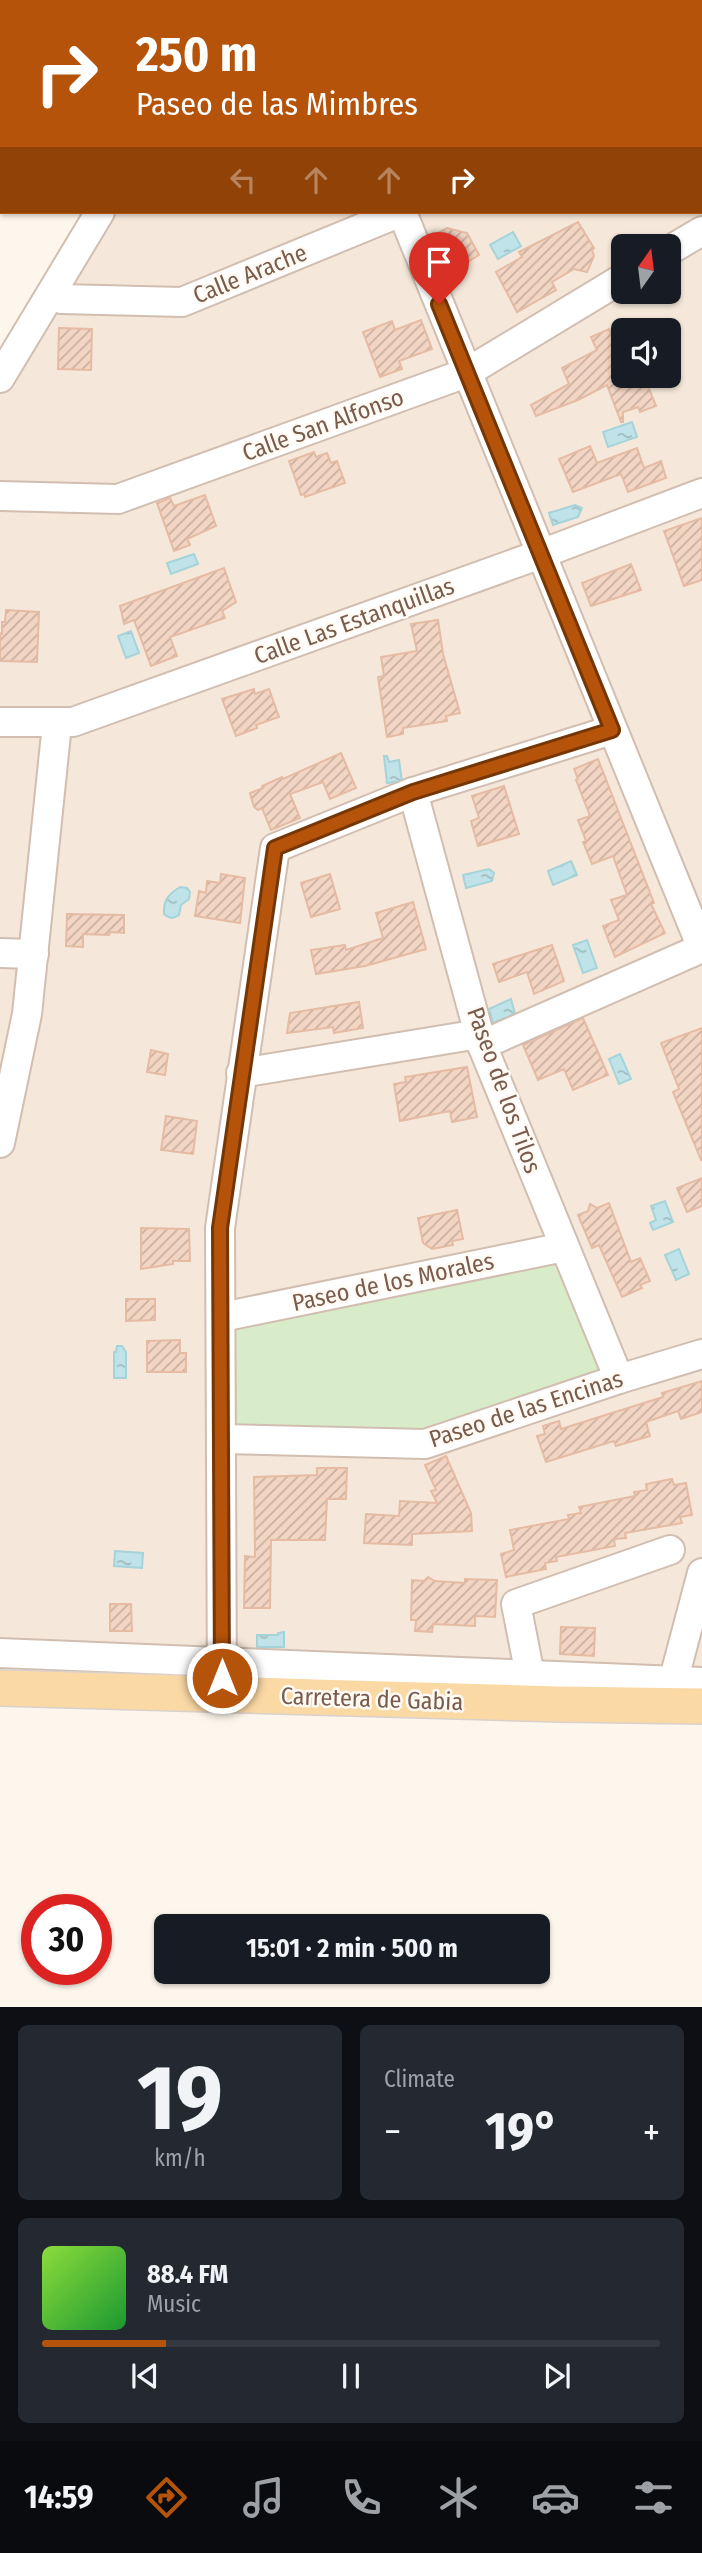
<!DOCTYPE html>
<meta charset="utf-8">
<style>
:root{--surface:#171b24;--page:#242831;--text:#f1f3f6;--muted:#9ea1a6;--line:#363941;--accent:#b45309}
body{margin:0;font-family:"Fira Sans Condensed",sans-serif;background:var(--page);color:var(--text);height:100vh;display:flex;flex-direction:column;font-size:26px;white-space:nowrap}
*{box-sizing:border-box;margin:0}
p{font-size:23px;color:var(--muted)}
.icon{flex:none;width:38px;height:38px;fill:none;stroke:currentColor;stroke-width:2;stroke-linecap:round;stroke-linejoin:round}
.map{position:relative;height:2007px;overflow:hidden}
.details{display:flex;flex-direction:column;gap:18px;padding:18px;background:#0d0f14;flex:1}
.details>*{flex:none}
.top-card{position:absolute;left:0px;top:0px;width:704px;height:214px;box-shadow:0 2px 5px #0004;background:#b45309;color:#fff;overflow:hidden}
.needle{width:46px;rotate:14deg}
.buttons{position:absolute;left:611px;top:234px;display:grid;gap:14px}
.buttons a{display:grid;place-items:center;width:70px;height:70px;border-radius:10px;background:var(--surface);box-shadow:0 2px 5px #0004;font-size:35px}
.speed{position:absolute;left:21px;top:1894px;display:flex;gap:14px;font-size:35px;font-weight:700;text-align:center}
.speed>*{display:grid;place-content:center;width:91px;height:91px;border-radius:50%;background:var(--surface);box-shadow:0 2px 5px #0004;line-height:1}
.speed .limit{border:10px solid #d22;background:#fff;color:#111}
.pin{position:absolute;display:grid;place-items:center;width:60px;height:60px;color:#fff;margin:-72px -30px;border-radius:50% 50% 50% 0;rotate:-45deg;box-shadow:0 0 7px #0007}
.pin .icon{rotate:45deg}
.me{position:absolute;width:77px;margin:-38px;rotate:0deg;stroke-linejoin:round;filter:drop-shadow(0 0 5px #0008)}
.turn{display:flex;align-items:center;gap:24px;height:147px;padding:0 21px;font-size:32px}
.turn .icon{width:91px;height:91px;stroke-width:2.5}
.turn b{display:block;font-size:49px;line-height:60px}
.lanes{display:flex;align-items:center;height:66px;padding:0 21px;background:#0003;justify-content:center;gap:35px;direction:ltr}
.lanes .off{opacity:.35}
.big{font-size:52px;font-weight:700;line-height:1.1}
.details .card{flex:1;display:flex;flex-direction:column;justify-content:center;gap:10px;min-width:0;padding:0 24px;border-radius:10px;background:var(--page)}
.details .dial{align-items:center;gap:0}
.dial b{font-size:91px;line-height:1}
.song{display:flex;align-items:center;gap:21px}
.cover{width:84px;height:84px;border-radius:10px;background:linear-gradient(135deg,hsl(90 70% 55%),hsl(130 70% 35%))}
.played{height:7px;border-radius:4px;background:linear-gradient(90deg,var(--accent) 20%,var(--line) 20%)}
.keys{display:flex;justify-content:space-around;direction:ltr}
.heat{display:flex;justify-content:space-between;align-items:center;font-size:38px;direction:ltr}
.details .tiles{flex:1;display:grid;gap:18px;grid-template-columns:1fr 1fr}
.card:last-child{grid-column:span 2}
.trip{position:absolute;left:154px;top:1914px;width:396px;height:70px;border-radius:10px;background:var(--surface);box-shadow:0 2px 5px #0004;font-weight:700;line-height:70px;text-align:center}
.dock{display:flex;height:112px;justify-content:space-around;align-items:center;background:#090b0e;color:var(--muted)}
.dock .icon{width:49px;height:49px}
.dock .current{color:var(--accent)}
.dock b{font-size:32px;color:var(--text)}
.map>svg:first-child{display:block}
</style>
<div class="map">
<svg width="702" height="2007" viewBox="0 0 702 2007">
<defs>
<pattern id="water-ripples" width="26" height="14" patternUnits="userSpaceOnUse" patternTransform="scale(1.75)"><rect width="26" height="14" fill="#bfe3e8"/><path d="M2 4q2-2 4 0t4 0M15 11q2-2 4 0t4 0" fill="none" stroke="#a0bbbe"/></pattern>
<pattern id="building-hatch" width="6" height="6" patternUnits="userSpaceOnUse" patternTransform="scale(1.75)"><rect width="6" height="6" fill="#f3d5c3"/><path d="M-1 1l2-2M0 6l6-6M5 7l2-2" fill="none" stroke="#cab0a1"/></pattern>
</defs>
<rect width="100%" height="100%" fill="#fdf6ec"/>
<!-- residential -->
<path fill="#f5e8da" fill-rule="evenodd" d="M86 0H702V1680L0 1668V361L87 212H702V2H85ZM623 247H668V292H623ZM623 331H668V376H623Z"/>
<!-- green -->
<path fill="#d8ecc9" d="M558 1264 602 1371 422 1432 235 1425 233 1325Z"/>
<!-- water -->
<g fill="url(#water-ripples)" stroke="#a5d3da" stroke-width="2">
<path d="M513 232 521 246 498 259 490 245Z"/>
<path d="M632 422 637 437 608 447 603 432Z"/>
<path d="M575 505 582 508 578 517 553 525 549 513Z"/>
<path d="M194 554 198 564 171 574 167 563Z"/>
<path d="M131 631 139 653 126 658 118 636Z"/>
<path d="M384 756H387L389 762 399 760 402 781 387 783Z"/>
<path d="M571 861 577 875 553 885 548 871Z"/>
<path d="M489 869 494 873 492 881 466 888 463 875Z"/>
<path d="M180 887 187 888 190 892 189 899 181 905 179 915C173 919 170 919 164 914 163 900 169 894 180 887Z"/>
<path d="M587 940 597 968 583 973 573 945Z"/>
<path d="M511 999 515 1014 493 1023 489 1009Z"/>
<path d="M620 1054 631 1079 619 1084 609 1059Z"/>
<path d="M665 1201 673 1222 653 1230 650 1223 656 1220 651 1206Z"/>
<path d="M679 1249 689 1274 676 1280 665 1255Z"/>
<path d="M117 1346H122L126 1352V1378H114V1352H116Z"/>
<path d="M115 1551 143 1553 142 1568 114 1566Z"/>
<path d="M284 1632V1647H257V1635H278V1633Z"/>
</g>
<!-- building -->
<g fill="url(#building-hatch)" stroke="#e6bba3" stroke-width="2">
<path d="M578 222 594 248 592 250 594 256 587 272 574 269 552 282 556 290 517 312 496 272 522 257 519 252Z"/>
<path d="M447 228 467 233 479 255 446 275 430 238Z"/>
<path d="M421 320 432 349 399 361 402 369 380 377 363 332 392 321 395 330Z"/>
<path d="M59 328 92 329 91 370 58 369Z"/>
<path d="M609 329 623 367V376H644L656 406 640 412 638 407 623 412V422H621L607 385 578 400 536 416 531 405 569 384 562 368 597 350 591 337Z"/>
<path d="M590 446 597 463 637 448 644 468 661 461 666 478 628 492 621 474 573 492 559 459Z"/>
<path d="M314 452 316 457 327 453 331 463 337 461 345 483 305 497 304 494 301 495 289 461Z"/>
<path d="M205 495 216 526 187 539 190 545 174 551 157 503 170 498 174 506Z"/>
<path d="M702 518V580L684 586 664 531Z"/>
<path d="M631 564 641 590 591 606 582 583Z"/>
<path d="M224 568 236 602 222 611 225 618 170 637 177 656 151 666 134 620 124 624 120 606Z"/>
<path d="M6 610 39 612 37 662 0 661V633L2 634V622H5Z"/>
<path d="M438 620 443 654 460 713 446 716 447 721 403 728V734L387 737 378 677 384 676 381 657 417 651 411 624Z"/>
<path d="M254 689 255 694 269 689 279 717 256 725 257 728 236 736 222 699Z"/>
<path d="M341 753 356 788 330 799 323 782 290 794 300 818 271 830 262 808 258 810 254 807 250 793 263 788 262 786 282 777 283 779Z"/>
<path d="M598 759 654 903 651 904 665 933 615 957 603 926 619 920 611 900 627 895 613 856 592 864 583 842 586 841 578 820 590 816 576 780 578 779 574 769Z"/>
<path d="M504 786 519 834 478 846 471 821 479 818 472 796Z"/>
<path d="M221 874 245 878 240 923 195 916 199 891 206 893 207 881 220 883Z"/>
<path d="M330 874 340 909 311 917 301 883Z"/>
<path d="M413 902 426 949 365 966 316 974 311 950 345 945 346 950 383 938 376 913Z"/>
<path d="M67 914 124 915V933L110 932 109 935 83 934V947L66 946Z"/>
<path d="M552 945 564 981 534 994 527 972 499 982 493 964Z"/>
<path d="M359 1002 363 1028 334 1033 333 1027 287 1033 290 1013Z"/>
<path d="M583 1018 608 1075 573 1090 564 1069 538 1080 523 1045Z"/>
<path d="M702 1028V1160H701L673 1092 679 1089 661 1043Z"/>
<path d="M151 1050 168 1054 165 1075 147 1072Z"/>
<path d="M467 1067 477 1117 452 1122 450 1111 400 1121 394 1084 406 1082 405 1077Z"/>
<path d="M166 1116 197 1121 193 1154 161 1150Z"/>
<path d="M702 1178V1206L687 1212 677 1188Z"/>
<path d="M609 1203 631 1262 640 1258 650 1281 640 1285 642 1288 622 1297 599 1245 592 1248 578 1215 588 1211 590 1204 597 1208Z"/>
<path d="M457 1210 463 1239 452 1241 453 1245 432 1249 423 1243 418 1218Z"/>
<path d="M141 1228 189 1229 190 1261H173V1264L141 1269Z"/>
<path d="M126 1299H155V1320L126 1321Z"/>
<path d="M180 1340V1353H186V1372H147V1341Z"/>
<path d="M702 1381V1412L681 1419 678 1411 646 1422 650 1436 616 1446 614 1441 546 1462 537 1436 545 1434 543 1426 559 1421 561 1429 663 1397 662 1393Z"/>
<path d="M446 1456 471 1513 472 1531 412 1534V1545L364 1543 366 1514 399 1516 400 1501 437 1503 431 1491 436 1490 425 1465Z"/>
<path d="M317 1468H347L346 1499H327L325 1540H271L270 1608H244L245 1556 255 1557 254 1477 317 1475Z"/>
<path d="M672 1479 674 1485 686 1483 692 1515 680 1517 682 1523 625 1533 626 1538 614 1539 615 1546 556 1557 557 1561 545 1563 546 1569 506 1577 501 1554 514 1550 510 1530 569 1519 568 1515 581 1513 579 1507 635 1496 634 1492 647 1490 646 1484Z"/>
<path d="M428 1577 435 1581 465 1583V1579L497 1580 495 1617 475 1616V1626L433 1624 432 1632 415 1631 416 1620H411L412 1580 424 1581Z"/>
<path d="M110 1604H131L132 1631H110Z"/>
<path d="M561 1627 595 1628 594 1656 560 1654Z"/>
</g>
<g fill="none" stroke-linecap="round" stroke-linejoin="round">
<!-- minor casing -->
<g stroke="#d1beb0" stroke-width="32">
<g id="minor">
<path d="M227 0 229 2"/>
<path d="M47 2 48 0"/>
<path d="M592 2 594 0"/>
<path d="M0 74 2 71"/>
<path d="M402 212 702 948"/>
<path d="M668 251 702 231"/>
<path d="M52 294 61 299 182 302 401 212"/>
<path d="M0 378 100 212"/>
<path d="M0 496 118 499 466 373 623 278"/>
<path d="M0 722H73L541 554 702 493"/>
<path d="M413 792 482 1045 619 1379"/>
<path d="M0 953 34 954"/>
<path d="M482 1045 702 948"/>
<path d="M241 1073 479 1034"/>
<path d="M0 1143 27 1014 57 724"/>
<path d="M222 1317 564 1247"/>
<path d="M221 1439 425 1444 619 1379 702 1354"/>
<path d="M0 1653 702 1682"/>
<path d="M530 1675 516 1604 670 1550"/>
<path d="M222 1695 220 1228 275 848 413 792 612 730"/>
<path d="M671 1699 673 1682 702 1573"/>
</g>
</g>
<!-- major casing -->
<g stroke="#dad1cd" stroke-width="38">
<path id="major" d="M0 1688 559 1704 702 1706"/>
</g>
<!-- minor -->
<use href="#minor" stroke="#fff" stroke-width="28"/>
<!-- major -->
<use href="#major" stroke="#fbd9a5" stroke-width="35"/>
</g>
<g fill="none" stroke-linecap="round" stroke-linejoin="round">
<!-- route casing -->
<g stroke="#753606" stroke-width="18">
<path id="route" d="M222 1678 220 1228 275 848 413 792 612 730 439 304"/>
</g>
<!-- route -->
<use href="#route" stroke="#b45309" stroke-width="12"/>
</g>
<g text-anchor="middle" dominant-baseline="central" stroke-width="5" stroke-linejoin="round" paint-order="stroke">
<!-- street labels -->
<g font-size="24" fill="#7a5c4d" stroke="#fffaf3">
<text transform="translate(250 274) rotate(-22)">Calle Arache</text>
<text transform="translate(323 425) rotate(-20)">Calle San Alfonso</text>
<text transform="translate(354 621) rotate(-20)">Calle Las Estanquillas</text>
<text transform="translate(504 1090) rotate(70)">Paseo de los Tilos</text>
<text transform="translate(393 1282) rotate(-12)">Paseo de los Morales</text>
<text transform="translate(526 1409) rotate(-18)">Paseo de las Encinas</text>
<text transform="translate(372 1699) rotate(2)">Carretera de Gabia</text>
</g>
</g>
</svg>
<div class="buttons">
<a><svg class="needle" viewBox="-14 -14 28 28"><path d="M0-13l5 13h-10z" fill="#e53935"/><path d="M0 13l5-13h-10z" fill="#9ea1a6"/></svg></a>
<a><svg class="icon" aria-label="sound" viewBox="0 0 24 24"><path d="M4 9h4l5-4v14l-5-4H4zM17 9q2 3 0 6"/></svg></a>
</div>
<div class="speed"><div class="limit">30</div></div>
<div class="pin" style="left:439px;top:304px;background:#d93025"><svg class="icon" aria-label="arrive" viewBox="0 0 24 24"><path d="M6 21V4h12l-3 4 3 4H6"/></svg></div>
<svg class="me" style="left:222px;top:1678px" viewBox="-20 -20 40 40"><circle r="17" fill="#b45309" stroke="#fff" stroke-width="3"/><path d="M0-11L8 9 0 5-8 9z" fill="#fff"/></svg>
<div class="trip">15:01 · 2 min · 500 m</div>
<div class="top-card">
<div class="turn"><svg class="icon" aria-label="right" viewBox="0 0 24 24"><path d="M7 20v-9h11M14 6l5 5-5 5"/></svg><div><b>250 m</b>Paseo de las Mimbres</div></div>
<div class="lanes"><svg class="icon off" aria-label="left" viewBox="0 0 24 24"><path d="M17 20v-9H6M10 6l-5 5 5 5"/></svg><svg class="icon off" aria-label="ahead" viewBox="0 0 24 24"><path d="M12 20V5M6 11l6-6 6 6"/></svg><svg class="icon off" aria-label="ahead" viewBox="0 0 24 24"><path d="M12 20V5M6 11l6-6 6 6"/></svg><svg class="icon" aria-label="right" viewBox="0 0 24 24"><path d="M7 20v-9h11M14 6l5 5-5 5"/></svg></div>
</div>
</div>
<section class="details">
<div class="tiles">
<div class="card dial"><b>19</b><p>km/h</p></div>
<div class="card"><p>Climate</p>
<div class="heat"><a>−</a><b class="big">19°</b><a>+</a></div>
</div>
<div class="card">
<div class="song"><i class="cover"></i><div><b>88.4 FM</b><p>Music</p></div></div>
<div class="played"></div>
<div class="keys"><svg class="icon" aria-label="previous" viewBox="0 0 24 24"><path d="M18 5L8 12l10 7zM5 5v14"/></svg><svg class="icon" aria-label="pause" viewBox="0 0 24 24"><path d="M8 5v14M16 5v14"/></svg><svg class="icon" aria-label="next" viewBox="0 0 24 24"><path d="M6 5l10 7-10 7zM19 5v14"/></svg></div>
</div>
</div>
</section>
<nav class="dock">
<b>14:59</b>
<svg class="icon current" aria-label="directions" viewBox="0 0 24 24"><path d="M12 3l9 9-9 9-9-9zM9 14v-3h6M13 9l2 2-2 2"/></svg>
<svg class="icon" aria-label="music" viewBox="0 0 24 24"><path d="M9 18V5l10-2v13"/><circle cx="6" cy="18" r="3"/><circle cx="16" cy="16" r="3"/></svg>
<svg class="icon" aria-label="phone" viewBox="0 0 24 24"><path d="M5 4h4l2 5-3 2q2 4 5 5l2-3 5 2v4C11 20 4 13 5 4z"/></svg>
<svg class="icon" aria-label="climate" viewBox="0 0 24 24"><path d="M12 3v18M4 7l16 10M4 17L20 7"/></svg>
<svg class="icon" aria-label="car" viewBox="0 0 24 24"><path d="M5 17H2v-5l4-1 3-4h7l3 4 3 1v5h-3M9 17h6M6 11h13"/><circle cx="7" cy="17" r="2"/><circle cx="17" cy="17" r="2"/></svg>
<svg class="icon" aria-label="filters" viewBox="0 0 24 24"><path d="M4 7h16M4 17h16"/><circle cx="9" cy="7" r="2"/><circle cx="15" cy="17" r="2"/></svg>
</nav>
